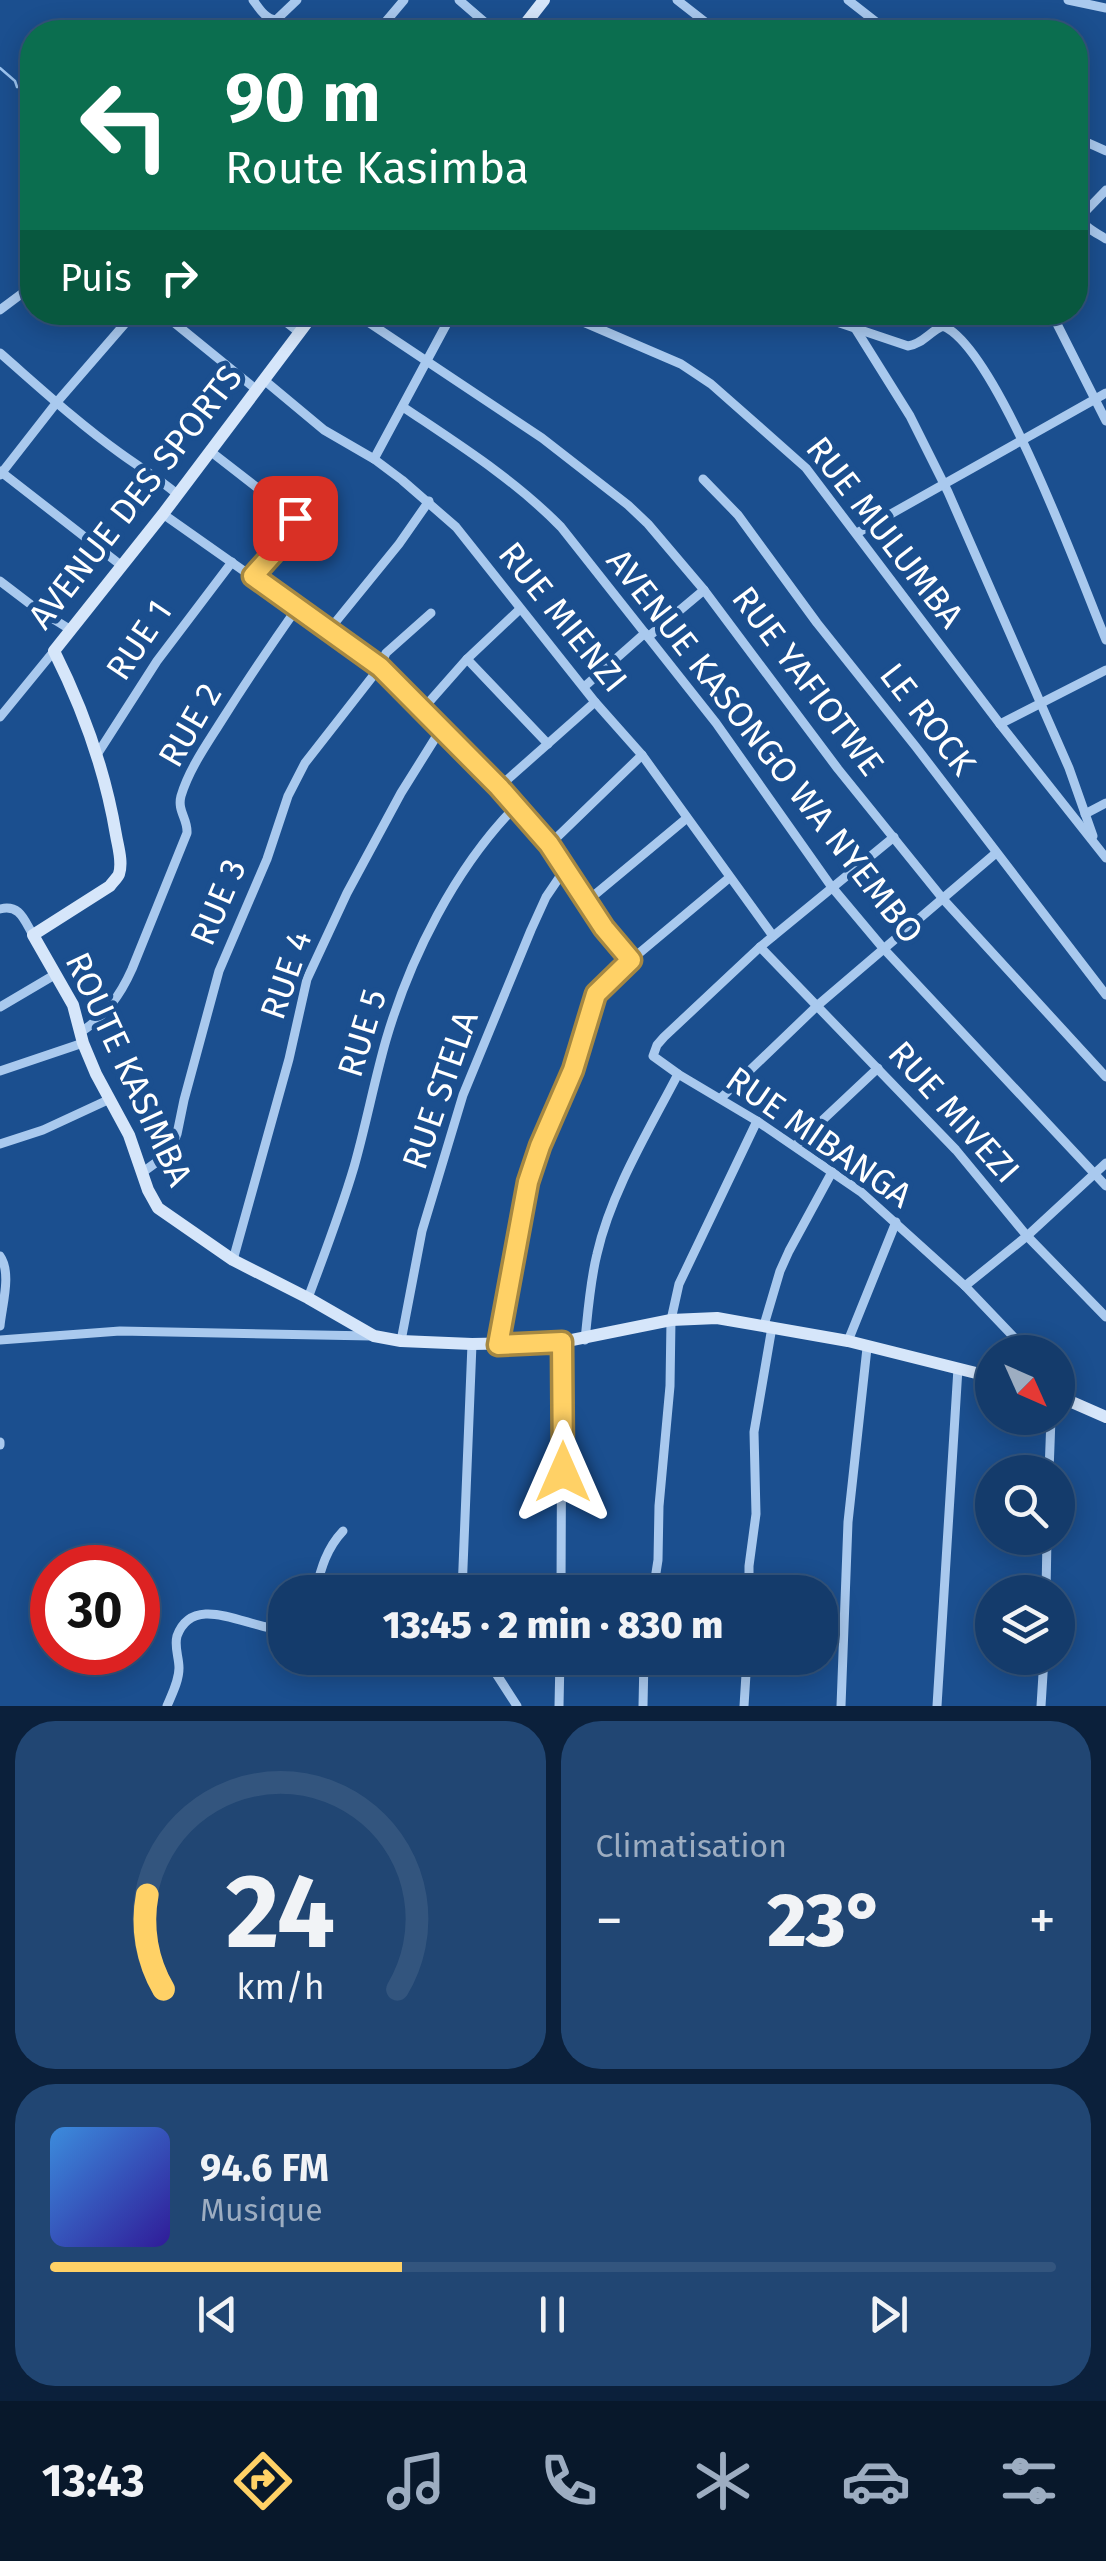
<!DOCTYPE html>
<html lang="fr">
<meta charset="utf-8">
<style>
:root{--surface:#143b6b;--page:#214673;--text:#f1f3f6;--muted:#9dadc1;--line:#33557e;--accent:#ffd166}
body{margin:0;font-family:"Fira Sans",sans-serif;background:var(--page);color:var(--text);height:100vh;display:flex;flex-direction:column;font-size:38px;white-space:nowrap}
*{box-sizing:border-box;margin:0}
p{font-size:32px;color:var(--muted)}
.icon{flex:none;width:55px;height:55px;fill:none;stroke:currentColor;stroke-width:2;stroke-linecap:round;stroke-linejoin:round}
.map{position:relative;height:1706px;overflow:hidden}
.side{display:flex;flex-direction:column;gap:15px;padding:15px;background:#0b203b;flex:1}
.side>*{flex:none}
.top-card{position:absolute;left:20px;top:20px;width:1068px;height:305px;border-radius:40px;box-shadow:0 5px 25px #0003,0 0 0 2px var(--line);background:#0b6e4f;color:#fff;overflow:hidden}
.needle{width:65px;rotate:135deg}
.tools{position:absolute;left:975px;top:1335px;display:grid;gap:20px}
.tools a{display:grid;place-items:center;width:100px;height:100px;border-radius:50%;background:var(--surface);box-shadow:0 5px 25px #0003,0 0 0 2px var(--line);font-size:50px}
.speed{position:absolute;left:30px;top:1545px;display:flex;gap:20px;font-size:50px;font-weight:700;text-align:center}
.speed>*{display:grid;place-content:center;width:130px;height:130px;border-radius:50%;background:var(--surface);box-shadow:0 5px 25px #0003,0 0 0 2px var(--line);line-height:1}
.speed .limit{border:15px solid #d22;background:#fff;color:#111}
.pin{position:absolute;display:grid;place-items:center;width:85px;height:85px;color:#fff;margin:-42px;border-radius:20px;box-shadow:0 5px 15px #0006}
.me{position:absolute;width:110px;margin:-55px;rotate:0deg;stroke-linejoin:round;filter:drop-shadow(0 0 8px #0008)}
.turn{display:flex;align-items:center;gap:35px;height:210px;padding:0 40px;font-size:45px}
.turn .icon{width:130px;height:130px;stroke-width:2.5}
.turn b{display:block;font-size:70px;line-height:85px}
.then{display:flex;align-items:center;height:95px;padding:0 40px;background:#0003;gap:20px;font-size:38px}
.big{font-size:75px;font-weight:800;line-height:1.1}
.side .widget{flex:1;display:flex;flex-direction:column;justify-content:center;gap:15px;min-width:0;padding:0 35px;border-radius:40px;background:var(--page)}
.side .dial{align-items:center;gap:0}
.dial svg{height:260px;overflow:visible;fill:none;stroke:var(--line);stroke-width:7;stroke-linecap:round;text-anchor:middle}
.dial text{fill:var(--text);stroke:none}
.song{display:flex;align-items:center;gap:30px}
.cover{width:120px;height:120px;border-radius:15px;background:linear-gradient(135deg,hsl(210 70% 55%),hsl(250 70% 35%))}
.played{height:10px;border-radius:5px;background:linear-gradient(90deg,var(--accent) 35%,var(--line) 35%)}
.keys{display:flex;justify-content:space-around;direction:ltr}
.heat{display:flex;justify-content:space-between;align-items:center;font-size:55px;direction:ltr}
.side .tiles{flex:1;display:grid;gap:15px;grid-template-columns:1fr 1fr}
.widget:last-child{grid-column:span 2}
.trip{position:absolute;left:268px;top:1575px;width:570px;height:100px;border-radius:40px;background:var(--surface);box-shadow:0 5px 25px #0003,0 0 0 2px var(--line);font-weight:800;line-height:100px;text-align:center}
.tabs{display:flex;height:160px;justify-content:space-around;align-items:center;background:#08182b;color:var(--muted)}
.tabs .icon{width:70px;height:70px}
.tabs .on{color:var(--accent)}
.tabs b{font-size:45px;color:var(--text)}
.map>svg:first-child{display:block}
</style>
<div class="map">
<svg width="1106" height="1706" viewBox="0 0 1106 1706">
<rect width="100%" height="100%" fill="#1b4f8f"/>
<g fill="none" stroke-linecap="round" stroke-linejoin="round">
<!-- stream -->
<path stroke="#9cc4f0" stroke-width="2.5" d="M0 68 15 81 17 87H24L32 80"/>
<!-- street -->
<g stroke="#a9c9ee" stroke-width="9">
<path d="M253 0C259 8 265 19 276 20L297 0"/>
<path d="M459 0 496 32"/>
<path d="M677 0 718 32"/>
<path d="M848 0 889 32"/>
<path d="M1068 0 1106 8"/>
<path d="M377 32 404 0"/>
<path d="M1075 137 1106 151"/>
<path d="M1106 190 1081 216C1082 227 1097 233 1106 239"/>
<path d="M0 310 32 286"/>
<path d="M161 312 257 390"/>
<path d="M273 312 300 333"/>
<path d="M353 312 542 438 628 505 648 524 704 590 838 769 943 899 1106 1077"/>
<path d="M560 312 681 364 711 384 806 468 1000 724 1106 858"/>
<path d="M807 312 908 346C923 344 930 331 943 326 997 348 1081 580 1106 640"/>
<path d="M1051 312 1106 421"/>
<path d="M855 328 910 416 948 492 1069 768 1093 836"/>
<path d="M0 353C39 387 78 423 120 453 139 467 157 477 177 494"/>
<path d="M264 380 324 430 374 459 402 480 456 527 595 702 642 755 773 936"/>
<path d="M403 407C458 444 514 479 561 527L716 723 831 886 883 948 1106 1186"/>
<path d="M210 451 277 503 297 523 296 527 253 576"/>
<path d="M374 459 453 312"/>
<path d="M0 471 122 566"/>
<path d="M0 475 57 402 135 312"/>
<path d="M703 479 738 515 817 623 916 747 1106 995"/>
<path d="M163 514 380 667 499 787 549 845 604 928 631 960"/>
<path d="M857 533 1106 393"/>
<path d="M0 581 34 607 71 630"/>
<path d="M329 630 399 544 429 501"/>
<path d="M648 637 704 590"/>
<path d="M467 659 548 744"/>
<path d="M584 687 645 633"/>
<path d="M422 710 467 659 520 609"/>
<path d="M0 717 54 651"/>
<path d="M1000 724 1106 670"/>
<path d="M98 753 157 661 232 562"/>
<path d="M499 787 595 702"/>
<path d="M1085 814 1106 803"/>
<path d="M894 837 760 947 664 1037 657 1045 653 1056 678 1074 757 1121 861 1192 965 1286 1028 1352"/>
<path d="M549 845 642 755"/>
<path d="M586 902 687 818"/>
<path d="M0 909C20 904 24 920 33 935"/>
<path d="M760 947 956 1150 1027 1236 1106 1317"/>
<path d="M0 1007 56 974"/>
<path d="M81 1032C105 1016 120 996 132 969L187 833C188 819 177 811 181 796 189 769 207 744 222 720 246 682 271 645 297 608"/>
<path d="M0 1071 83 1043"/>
<path d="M721 1098 818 1005 996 853"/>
<path d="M0 1144 43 1130 110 1099"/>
<path d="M795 1146 878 1068"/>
<path d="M143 1172 165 1156 172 1147 177 1134 184 1100 219 971 267 859 288 796 305 763 380 667 386 653 431 613"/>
<path d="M0 1256C12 1273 2 1305 0 1326"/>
<path d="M233 1260 289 1059 307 979 347 893 401 793 441 729"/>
<path d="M965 1286 1027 1236 1106 1163"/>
<path d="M308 1298C324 1255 341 1211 354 1167 366 1125 374 1082 386 1040 410 958 455 868 515 807"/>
<path d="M764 1325 780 1271 789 1251 832 1172"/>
<path d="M0 1340 120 1331 371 1336"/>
<path d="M585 1340C588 1311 590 1282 597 1254 611 1192 649 1130 678 1074"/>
<path d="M401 1341 422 1231 463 1095 531 930 546 897 565 869"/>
<path d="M848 1341 896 1222"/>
<path d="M498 1345 528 1182 540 1146 573 1070 596 994 631 960 729 878"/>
<path d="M0 1442V1445"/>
<path d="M1049 1472 1051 1418"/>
<path d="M315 1592C321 1569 326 1549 343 1531"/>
<path d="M462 1592 472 1344"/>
<path d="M561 1592 562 1342"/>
<path d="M653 1592 658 1560 659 1506 670 1386 671 1320 679 1284 757 1121"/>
<path d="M749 1592V1566L756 1514 754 1432 772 1327"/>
<path d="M1046 1592 1047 1538"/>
<path d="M486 1658 517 1706"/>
<path d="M167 1706C172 1694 179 1681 179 1668 179 1657 174 1647 177 1636 194 1589 253 1632 285 1629"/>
<path d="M559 1706 560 1658"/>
<path d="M643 1706 644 1658"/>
<path d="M744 1706 747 1658"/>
<path d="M841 1706 848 1522 867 1348"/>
<path d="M937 1706 958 1368"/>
<path d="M1041 1706 1044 1658"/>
</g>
<!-- secondary -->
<g stroke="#d6e6fa" stroke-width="12">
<path d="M519 32 544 0"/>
<path d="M315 312 163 514 54 651C84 711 105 769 116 835 118 847 123 862 119 874 118 877 112 883 110 886L33 935 73 1005 83 1043 96 1074 129 1135 148 1190 158 1208 233 1260 308 1298 374 1336 401 1341 472 1344 562 1342 671 1320 717 1318 848 1341 992 1377"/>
<path d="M1058 1396 1106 1417"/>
</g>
</g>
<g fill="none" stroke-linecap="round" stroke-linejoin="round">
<!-- route casing -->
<g stroke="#a68842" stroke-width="25">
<path id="route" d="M295 518 298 523 296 528 253 576 380 667 499 787 549 844 604 928 631 960 596 994 573 1070 540 1146 528 1182 498 1345 562 1342 563 1472"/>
</g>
<!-- route -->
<use href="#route" stroke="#ffd166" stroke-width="18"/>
</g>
<g text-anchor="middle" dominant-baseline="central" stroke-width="10" stroke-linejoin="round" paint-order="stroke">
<!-- street labels -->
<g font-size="35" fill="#fff" stroke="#1b4f8f">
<text transform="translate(135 497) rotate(-52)">AVENUE DES SPORTS</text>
<text transform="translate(885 532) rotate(52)">RUE MULUMBA</text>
<text transform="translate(563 617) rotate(51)">RUE MIENZI</text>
<text transform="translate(139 640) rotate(-56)">RUE 1</text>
<text transform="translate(808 681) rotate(53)">RUE YAFIOTWE</text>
<text transform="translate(928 719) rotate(52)">LE ROCK</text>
<text transform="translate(190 725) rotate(-60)">RUE 2</text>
<text transform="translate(765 746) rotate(52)">AVENUE KASONGO WA NYEMBO</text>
<text transform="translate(218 902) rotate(-67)">RUE 3</text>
<text transform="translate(286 975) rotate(-71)">RUE 4</text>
<text transform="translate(362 1033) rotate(-73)">RUE 5</text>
<text transform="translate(129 1069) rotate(65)">ROUTE KASIMBA</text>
<text transform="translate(440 1090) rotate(-71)">RUE STELA</text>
<text transform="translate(954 1112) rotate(48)">RUE MIVEZI</text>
<text transform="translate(819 1137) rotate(35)">RUE MIBANGA</text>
</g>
</g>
</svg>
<div class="tools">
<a><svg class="needle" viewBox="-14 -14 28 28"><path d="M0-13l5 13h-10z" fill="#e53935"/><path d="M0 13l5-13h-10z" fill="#9dadc1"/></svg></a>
<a><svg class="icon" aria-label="search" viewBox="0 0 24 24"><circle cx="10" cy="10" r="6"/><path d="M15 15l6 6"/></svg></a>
<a><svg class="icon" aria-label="layers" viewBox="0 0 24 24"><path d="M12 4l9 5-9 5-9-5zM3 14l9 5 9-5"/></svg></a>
</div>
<div class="speed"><div class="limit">30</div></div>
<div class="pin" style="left:295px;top:518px;background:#d93025"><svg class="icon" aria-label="arrive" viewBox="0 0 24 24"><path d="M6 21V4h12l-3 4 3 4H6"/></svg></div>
<svg class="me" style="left:563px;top:1472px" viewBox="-20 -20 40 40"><path d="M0-17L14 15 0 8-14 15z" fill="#ffd166" stroke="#fff" stroke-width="4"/></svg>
<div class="trip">13:45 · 2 min · 830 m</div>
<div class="top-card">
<div class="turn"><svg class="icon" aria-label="left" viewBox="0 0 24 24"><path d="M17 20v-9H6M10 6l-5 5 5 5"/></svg><div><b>90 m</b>Route Kasimba</div></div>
<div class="then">Puis<svg class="icon" aria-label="right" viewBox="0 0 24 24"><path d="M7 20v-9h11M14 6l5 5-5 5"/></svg></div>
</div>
</div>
<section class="side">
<div class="tiles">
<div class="widget dial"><svg viewBox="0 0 100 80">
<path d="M14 69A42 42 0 1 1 86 69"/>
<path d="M14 69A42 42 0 0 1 9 40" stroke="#ffd166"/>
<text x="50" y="56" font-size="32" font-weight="700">24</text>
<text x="50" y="72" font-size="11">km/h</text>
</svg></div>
<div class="widget"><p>Climatisation</p>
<div class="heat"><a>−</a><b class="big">23°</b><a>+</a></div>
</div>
<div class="widget">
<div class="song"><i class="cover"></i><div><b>94.6 FM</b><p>Musique</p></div></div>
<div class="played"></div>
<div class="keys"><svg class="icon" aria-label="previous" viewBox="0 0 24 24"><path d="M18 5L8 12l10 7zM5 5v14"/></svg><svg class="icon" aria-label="pause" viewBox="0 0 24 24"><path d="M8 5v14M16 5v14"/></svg><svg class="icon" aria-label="next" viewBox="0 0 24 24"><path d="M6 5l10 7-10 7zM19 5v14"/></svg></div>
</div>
</div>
</section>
<nav class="tabs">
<b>13:43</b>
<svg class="icon on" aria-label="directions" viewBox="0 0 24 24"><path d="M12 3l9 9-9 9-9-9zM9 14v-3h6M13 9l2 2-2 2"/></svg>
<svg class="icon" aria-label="music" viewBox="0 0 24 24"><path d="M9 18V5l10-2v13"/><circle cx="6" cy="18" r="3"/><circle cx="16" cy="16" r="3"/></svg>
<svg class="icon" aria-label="phone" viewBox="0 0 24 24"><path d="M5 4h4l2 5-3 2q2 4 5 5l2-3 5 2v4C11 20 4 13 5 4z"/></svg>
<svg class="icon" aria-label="climate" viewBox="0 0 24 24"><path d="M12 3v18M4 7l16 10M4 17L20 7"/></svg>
<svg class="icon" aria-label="car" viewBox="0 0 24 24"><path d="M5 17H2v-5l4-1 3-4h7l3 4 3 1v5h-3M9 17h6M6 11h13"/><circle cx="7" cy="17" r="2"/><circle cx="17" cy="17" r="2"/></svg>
<svg class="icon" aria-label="filters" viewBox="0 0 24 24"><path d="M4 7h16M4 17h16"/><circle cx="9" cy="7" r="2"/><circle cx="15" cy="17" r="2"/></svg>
</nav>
